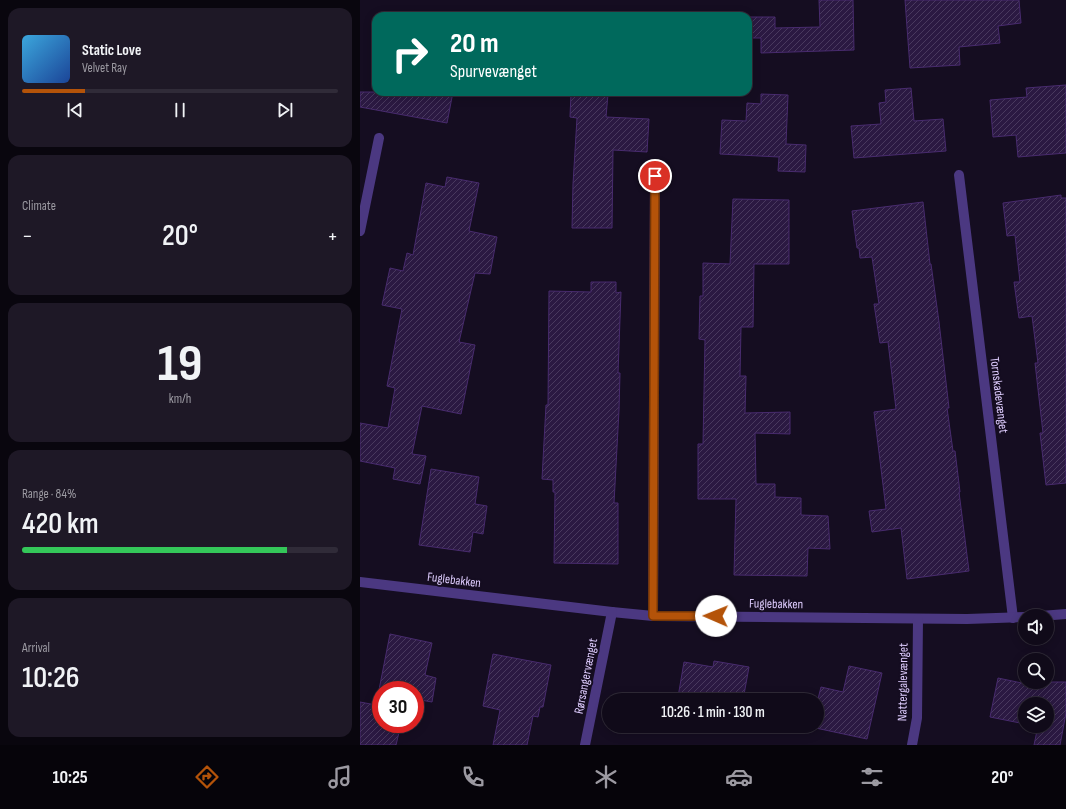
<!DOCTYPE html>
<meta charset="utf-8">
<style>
:root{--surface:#100a19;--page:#1e1826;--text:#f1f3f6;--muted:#9c9aa2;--line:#302b38;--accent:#b45309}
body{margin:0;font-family:"Sofia Sans Condensed",sans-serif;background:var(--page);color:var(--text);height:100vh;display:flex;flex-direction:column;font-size:15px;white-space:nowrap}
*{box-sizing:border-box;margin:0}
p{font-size:13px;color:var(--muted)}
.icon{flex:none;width:22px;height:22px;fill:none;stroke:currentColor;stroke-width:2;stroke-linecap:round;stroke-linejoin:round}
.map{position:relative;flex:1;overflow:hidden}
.drawer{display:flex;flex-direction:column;gap:8px;padding:8px;background:#09060e;width:360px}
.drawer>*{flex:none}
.banner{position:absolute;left:12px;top:12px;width:380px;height:84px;border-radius:12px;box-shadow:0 2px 10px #0003,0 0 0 1px var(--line);background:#00695c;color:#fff;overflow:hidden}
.tools{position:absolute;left:658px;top:609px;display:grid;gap:8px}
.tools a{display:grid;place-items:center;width:36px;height:36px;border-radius:50%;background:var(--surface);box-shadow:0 2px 10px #0003,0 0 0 1px var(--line);font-size:20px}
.speed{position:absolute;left:12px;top:681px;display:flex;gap:8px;font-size:20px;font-weight:700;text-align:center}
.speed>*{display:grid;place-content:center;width:52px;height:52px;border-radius:50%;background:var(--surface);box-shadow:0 2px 10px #0003,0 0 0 1px var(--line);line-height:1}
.speed .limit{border:6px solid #d22;background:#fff;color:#111}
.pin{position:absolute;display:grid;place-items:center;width:34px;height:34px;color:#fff;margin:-17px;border:2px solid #fff;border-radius:50%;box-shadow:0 1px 4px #0007}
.me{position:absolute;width:44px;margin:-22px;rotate:271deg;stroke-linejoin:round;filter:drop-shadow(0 0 3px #0008)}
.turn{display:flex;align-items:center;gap:14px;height:84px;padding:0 12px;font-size:18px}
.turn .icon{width:52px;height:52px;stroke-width:2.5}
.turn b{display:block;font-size:28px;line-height:34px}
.big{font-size:30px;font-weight:600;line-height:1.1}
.drawer .widget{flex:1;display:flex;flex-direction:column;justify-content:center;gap:6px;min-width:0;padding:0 14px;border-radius:12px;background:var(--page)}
.drawer .dial{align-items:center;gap:0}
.dial b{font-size:52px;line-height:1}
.song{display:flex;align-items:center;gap:12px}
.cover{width:48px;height:48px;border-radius:6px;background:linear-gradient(135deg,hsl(200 70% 55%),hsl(220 70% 35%))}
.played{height:4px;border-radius:2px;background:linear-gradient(90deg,var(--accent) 20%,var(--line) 20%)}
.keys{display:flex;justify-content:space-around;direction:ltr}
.heat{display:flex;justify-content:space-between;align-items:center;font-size:22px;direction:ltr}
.charge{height:6px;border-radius:3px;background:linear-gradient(90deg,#34c759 84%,var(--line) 0)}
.trip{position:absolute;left:242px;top:693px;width:222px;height:40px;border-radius:20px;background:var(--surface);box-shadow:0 2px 10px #0003,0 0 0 1px var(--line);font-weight:600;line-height:40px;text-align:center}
.dock{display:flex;height:64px;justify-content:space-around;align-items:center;background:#06040a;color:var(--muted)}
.dock .icon{width:28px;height:28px}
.dock .active{color:var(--accent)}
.dock b{font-size:18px;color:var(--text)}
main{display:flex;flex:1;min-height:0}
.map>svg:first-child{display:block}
</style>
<main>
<section class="drawer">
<div class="widget">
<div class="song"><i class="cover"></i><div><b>Static Love</b><p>Velvet Ray</p></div></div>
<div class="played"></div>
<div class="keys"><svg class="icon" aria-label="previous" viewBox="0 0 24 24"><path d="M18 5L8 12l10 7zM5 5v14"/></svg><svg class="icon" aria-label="pause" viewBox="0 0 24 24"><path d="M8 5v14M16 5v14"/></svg><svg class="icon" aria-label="next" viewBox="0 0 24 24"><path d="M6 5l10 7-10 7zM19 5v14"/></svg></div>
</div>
<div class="widget"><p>Climate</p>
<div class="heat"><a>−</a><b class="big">20°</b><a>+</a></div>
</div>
<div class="widget dial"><b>19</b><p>km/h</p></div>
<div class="widget"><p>Range · 84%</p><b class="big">420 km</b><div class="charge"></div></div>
<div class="widget"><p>Arrival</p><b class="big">10:26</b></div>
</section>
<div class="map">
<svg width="706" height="745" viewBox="0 0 706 745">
<defs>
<pattern id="building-hatch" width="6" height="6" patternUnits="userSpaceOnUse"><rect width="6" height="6" fill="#2b1942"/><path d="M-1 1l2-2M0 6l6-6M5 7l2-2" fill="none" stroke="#49395e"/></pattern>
</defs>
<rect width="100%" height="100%" fill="#150d21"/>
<!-- building -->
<g fill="url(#building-hatch)" stroke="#482b6e">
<path d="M459 0H493L494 50 401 53V38H388V17H415V28L460 27Z"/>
<path d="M545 0H659L661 23 638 26 640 43 599 47 600 65 550 68Z"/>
<path d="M706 85V153L658 157 656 135 633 137 630 100 667 97 666 88Z"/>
<path d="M551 88 554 121 583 119 586 151 494 158 491 126 521 124 519 103 526 102 525 90Z"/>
<path d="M0 92H93L87 123 0 107Z"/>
<path d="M223 92 248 94 246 117 289 119 287 152 253 150 252 228H212L213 184 217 118 210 117 211 93 223 94Z"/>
<path d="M401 94 428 95 426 144 446 145 445 172 418 171 419 157 360 154 362 120 386 121 387 103 401 104Z"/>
<path d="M87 177 119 183 109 231 137 237 130 274 115 273 99 342 115 345 101 414 62 406 52 454 66 456 60 484 33 479 35 468 0 461V423L28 428 35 388 27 386 42 309 22 305 30 268 43 271 47 253 53 255 66 183 85 187Z"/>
<path d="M701 195V198H706V483L686 485 680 433H683L675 363H678L672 316 659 318 654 282H660L655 235 647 236 643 203Z"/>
<path d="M373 199 429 200V264H394L393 327H381L380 376H386L385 413 430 412V434L395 433 396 484H415V497L441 498V515L468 516 470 549 448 548 447 576 374 575 376 499H338V444H343L345 340 339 339 340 296H343V263L370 264Z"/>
<path d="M563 202 570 264H571L579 322 589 408H587L593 451H595L600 492H599L609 571 547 579 541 528 512 532 509 511 526 509 514 412 536 409 528 342 520 343 514 304H519L512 257 500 258 499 248H497L492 211Z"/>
<path d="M231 282H256V293L261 292 258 373H260L259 410 254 503H258V564L194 563 195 492H193V480L182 479 186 405H188L189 291 231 292Z"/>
<path d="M71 469 119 477 115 504 127 506 123 534 113 532 110 552 59 545Z"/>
<path d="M30 634 72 643 65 675 76 678 72 702 55 699V690H21V724H41L36 745H0V702L16 705Z"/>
<path d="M133 654 191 665 183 707H180L178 717 173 716 167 745H133L140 710 123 706Z"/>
<path d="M354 661 389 667 383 700H335L318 697 324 662 353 667Z"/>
<path d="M489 666 522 673 507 739 451 727 452 726H457V703L461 687 483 692Z"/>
<path d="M638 678 676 686 677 682H706V713L700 745H674L678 726H676H687V704H665V724L630 717Z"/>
</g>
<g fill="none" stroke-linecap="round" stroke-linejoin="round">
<!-- street -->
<g stroke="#4b3881" stroke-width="10">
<path d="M599 175 653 618"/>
<path d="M0 231 19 138"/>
<path d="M0 582 252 612 293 616 607 619 665 617"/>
<path d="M293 616 295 176"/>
<path d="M681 616 706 614"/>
<path d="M225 745 252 612"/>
<path d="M552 745 557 718 558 619"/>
</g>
</g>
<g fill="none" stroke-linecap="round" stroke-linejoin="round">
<!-- route casing -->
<g stroke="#753606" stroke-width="10">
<path id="route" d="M295 176 293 616H356"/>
</g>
<!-- route -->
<use href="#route" stroke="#b45309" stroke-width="7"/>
</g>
<g text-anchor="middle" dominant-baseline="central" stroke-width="4" stroke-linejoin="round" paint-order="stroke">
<!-- street labels -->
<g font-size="13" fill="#dfcdff" stroke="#150d21">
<text transform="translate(639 395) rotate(83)">Tornskadevænget</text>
<text transform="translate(94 580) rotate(7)">Fuglebakken</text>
<text transform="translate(416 604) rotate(1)">Fuglebakken</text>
<text transform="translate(226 676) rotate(-79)">Rørsangervænget</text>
<text transform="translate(543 682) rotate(-89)">Nattergalevænget</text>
</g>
</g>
</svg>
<div class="tools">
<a><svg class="icon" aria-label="sound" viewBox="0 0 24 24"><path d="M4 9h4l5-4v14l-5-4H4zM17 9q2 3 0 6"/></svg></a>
<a><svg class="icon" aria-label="search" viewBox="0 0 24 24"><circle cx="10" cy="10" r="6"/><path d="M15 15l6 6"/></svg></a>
<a><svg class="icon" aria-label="layers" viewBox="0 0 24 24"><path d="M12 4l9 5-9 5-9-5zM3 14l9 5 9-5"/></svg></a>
</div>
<div class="speed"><div class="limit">30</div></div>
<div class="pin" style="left:295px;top:176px;background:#d93025"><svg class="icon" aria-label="arrive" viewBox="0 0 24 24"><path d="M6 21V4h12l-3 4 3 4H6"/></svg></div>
<svg class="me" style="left:356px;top:616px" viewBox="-20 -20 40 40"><circle r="19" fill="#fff"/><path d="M0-13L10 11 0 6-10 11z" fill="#b45309"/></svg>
<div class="trip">10:26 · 1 min · 130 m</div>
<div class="banner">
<div class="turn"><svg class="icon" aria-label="right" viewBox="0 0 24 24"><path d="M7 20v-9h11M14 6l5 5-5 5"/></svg><div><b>20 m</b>Spurvevænget</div></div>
</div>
</div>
</main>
<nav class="dock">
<b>10:25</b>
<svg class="icon active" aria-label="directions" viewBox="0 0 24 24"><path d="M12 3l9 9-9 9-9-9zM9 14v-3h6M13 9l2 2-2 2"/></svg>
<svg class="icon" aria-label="music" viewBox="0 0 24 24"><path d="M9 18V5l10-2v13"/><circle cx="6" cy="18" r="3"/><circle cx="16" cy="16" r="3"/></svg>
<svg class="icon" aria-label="phone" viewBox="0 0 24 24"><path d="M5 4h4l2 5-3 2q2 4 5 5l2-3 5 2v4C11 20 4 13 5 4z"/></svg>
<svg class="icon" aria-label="climate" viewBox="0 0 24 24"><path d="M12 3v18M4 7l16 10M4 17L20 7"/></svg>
<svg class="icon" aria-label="car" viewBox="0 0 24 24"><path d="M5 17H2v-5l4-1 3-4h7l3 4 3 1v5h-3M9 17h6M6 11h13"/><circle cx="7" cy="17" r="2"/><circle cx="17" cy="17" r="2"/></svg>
<svg class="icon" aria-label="filters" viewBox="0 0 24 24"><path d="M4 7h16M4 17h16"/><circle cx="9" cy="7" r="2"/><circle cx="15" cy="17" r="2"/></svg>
<b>20°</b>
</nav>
